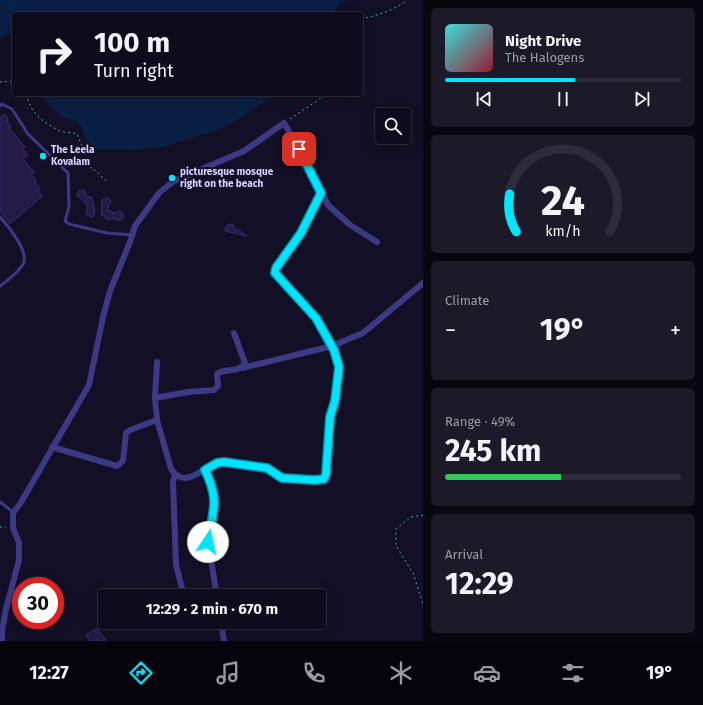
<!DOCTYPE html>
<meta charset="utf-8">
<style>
:root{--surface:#0e0b1c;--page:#1c1929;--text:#f1f3f6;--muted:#9b9ba3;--line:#2e2b3b;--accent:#00e5ff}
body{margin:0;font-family:"Fira Sans",sans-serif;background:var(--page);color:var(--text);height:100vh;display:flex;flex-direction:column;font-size:15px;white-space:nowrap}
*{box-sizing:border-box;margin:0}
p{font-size:13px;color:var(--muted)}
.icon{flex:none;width:22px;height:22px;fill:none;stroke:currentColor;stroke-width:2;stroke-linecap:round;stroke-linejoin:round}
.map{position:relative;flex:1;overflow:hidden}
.side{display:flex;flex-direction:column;gap:8px;padding:8px;background:#08060f;width:280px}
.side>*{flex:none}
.banner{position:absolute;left:12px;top:12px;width:351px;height:84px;border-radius:4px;box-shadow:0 4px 16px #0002,0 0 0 1px var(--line);background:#0e0b1c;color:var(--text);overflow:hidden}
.controls{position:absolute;left:375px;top:108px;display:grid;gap:8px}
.controls a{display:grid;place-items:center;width:36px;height:36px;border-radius:4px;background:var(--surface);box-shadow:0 4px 16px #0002,0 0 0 1px var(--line);font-size:20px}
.speed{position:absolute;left:12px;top:577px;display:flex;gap:8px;font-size:20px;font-weight:700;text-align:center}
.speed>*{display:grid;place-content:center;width:52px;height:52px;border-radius:50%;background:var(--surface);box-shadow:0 4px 16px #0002,0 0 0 1px var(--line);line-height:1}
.speed .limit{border:6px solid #d22;background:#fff;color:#111}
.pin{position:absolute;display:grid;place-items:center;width:34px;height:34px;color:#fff;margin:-17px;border-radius:8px;box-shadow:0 2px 6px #0006}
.me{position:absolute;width:44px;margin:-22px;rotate:11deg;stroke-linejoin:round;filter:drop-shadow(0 0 3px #0008)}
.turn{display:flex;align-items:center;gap:14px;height:84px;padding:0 16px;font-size:18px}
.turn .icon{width:52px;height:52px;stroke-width:2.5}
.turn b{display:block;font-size:28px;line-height:34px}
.big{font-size:30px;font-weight:700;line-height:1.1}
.side .card{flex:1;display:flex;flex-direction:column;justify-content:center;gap:6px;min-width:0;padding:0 14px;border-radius:6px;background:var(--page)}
.side .dial{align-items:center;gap:0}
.dial svg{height:104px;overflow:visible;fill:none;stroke:var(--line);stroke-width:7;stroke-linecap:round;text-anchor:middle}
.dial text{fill:var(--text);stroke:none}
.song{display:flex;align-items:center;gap:12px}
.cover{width:48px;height:48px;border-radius:6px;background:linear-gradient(135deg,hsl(180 70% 55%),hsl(350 70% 35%))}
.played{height:4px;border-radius:2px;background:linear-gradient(90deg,var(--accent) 55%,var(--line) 55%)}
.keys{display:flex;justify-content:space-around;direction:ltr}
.heat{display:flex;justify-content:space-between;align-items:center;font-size:22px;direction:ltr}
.charge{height:6px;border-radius:3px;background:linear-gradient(90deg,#34c759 49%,var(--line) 0)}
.trip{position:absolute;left:98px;top:589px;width:228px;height:40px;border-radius:4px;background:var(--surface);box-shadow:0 4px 16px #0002,0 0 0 1px var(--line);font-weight:700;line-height:40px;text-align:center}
.tab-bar{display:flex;height:64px;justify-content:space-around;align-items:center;background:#06040b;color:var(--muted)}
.tab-bar .icon{width:28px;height:28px}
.tab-bar .on{color:var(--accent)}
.tab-bar b{font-size:18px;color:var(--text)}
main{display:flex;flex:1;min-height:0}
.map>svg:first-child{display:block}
</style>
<main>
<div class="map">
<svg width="423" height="641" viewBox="0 0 423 641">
<rect width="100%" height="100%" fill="#130f26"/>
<!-- water -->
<g fill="#0a1f44">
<path d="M0 0H353L342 1 332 14H14V32L0 38Z"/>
<path d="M38 94H276L236 121 220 129 163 147 137 150 90 149 87 143 82 128 77 122 61 116Z"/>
</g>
<!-- building -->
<g fill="#241b47" stroke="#3b2d73">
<path d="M5 114 8 119 7 121 11 126 9 128 25 147 22 148 28 155 23 159 34 172 31 174 36 180 34 181 40 188 38 190 42 196 10 224 0 212V118Z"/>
<path d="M80 190 85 191 86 196 91 197 93 201 95 214 91 217 86 214 88 207 83 200 77 196V193Z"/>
<path d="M107 197 111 201 107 209 114 213 120 211 122 212 124 217 122 220H117L114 218 109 220 106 219 104 215H101L102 200Z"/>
<path d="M230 224 233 225 235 229 239 230 247 236 225 231 226 226Z"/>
<path d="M97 628 102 635 107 641H90L86 635Z"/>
</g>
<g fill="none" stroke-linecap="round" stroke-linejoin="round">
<!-- path -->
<g stroke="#2fb8b0" stroke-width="1" stroke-dasharray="2 3" stroke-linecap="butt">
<path d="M361 19C379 15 393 11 407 0"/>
<path d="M0 82 14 81"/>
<path d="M27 94C28 111 44 123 58 130 63 133 71 132 77 134L85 153 84 160 91 161 90 165 92 170H95L106 181"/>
<path d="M290 119 327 94"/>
<path d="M423 515 411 517 396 529V546L413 573 423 604"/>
<path d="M0 527H6"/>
</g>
<!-- service -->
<g stroke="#3d3a85" stroke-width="3">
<path d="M0 106 2 104 12 109 28 134 68 173 69 207 65 221 69 224 107 233 132 235"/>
<path d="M0 217C8 226 27 249 24 262 22 269 6 282 0 286"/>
<path d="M0 502 13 512"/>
</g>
<!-- minor -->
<g stroke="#3d3a85" stroke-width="6">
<path d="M157 362 155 398 157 420 171 469C188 493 205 461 225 462 238 463 253 465 265 468 271 469 275 475 281 477 290 481 313 481 324 479L326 474 329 417 335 401 339 367 334 350 316 318 275 273 276 268 301 233 321 193"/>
<path d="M242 368 332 346 363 333 423 283"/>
<path d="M155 398 188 392 214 390 218 386 217 374C226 367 238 374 245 363L234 333"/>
<path d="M52 447 117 466 123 461 126 433 130 430 157 420"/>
<path d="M205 469 212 484 215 499 208 542 217 596"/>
<path d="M175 475 173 482 176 565 184 596"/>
<path d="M194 622 196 625"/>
<path d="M221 622 224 641"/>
<path d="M2 641V631L6 609 19 560V543L13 528V513L20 504 89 385 103 317 110 291 130 242 135 226 159 193 174 181 244 151 284 123 299 149 328 205 350 225 377 242"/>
</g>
</g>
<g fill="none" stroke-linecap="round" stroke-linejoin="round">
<!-- route casing -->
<g stroke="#0095a6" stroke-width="10">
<path id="route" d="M208 542C213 510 220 501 205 470L217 463 224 462 267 468 282 478 315 480 324 479 326 474 330 417 335 401 339 367 334 350 316 318 275 273 276 268 301 233 321 193 299 149"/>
</g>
<!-- route -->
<use href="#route" stroke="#00e5ff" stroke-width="7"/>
</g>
<!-- markers -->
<g fill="#00e5ff" stroke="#130f26" stroke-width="1.5">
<circle cx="43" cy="156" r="4"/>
<circle cx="172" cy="178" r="4"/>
</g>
<g text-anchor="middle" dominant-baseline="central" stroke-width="4" stroke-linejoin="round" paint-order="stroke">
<!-- poi labels -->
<g font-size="10" font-weight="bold" fill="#d9d4ff" stroke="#130f26" text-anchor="start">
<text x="51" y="150">The Leela<tspan x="51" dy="12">Kovalam</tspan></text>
<text x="180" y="172">picturesque mosque<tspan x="180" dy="12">right on the beach</tspan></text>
</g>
</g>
</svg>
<div class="controls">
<a><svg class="icon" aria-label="search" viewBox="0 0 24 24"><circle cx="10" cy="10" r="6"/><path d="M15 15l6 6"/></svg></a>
</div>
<div class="speed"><div class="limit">30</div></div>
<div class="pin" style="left:299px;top:149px;background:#d93025"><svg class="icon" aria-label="arrive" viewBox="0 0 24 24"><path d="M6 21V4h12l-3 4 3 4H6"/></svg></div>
<svg class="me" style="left:208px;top:542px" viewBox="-20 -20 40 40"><circle r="19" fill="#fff"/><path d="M0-13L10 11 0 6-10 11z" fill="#00e5ff"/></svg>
<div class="trip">12:29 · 2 min · 670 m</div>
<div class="banner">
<div class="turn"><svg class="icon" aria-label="right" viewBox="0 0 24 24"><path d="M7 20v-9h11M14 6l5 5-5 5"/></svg><div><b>100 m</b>Turn right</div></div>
</div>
</div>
<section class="side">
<div class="card">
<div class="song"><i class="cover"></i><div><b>Night Drive</b><p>The Halogens</p></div></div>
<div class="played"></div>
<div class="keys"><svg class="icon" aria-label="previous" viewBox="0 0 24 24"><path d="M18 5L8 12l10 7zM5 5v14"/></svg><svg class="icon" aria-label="pause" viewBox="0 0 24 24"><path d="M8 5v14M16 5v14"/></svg><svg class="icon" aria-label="next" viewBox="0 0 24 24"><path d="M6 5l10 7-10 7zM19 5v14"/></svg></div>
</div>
<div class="card dial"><svg viewBox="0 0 100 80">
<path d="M14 69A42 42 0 1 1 86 69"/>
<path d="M14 69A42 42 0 0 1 9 40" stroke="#00e5ff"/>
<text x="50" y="56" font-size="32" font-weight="700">24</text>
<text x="50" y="72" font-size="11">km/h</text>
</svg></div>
<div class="card"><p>Climate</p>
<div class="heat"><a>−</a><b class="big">19°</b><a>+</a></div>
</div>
<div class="card"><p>Range · 49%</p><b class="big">245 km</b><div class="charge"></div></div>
<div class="card"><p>Arrival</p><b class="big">12:29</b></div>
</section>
</main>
<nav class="tab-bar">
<b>12:27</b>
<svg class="icon on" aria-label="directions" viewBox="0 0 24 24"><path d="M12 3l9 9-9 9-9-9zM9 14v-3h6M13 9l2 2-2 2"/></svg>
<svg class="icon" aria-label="music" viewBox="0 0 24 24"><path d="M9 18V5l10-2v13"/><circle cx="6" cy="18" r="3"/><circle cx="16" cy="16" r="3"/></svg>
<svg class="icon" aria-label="phone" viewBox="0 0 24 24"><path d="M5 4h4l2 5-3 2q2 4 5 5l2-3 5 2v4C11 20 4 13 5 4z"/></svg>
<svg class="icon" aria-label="climate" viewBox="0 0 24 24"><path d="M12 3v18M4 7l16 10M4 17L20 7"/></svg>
<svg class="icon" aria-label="car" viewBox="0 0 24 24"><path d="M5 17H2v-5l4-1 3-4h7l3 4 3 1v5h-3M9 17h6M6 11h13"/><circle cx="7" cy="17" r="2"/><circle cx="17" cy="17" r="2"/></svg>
<svg class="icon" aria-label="filters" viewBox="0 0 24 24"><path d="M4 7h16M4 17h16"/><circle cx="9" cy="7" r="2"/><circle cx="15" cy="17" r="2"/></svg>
<b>19°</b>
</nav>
